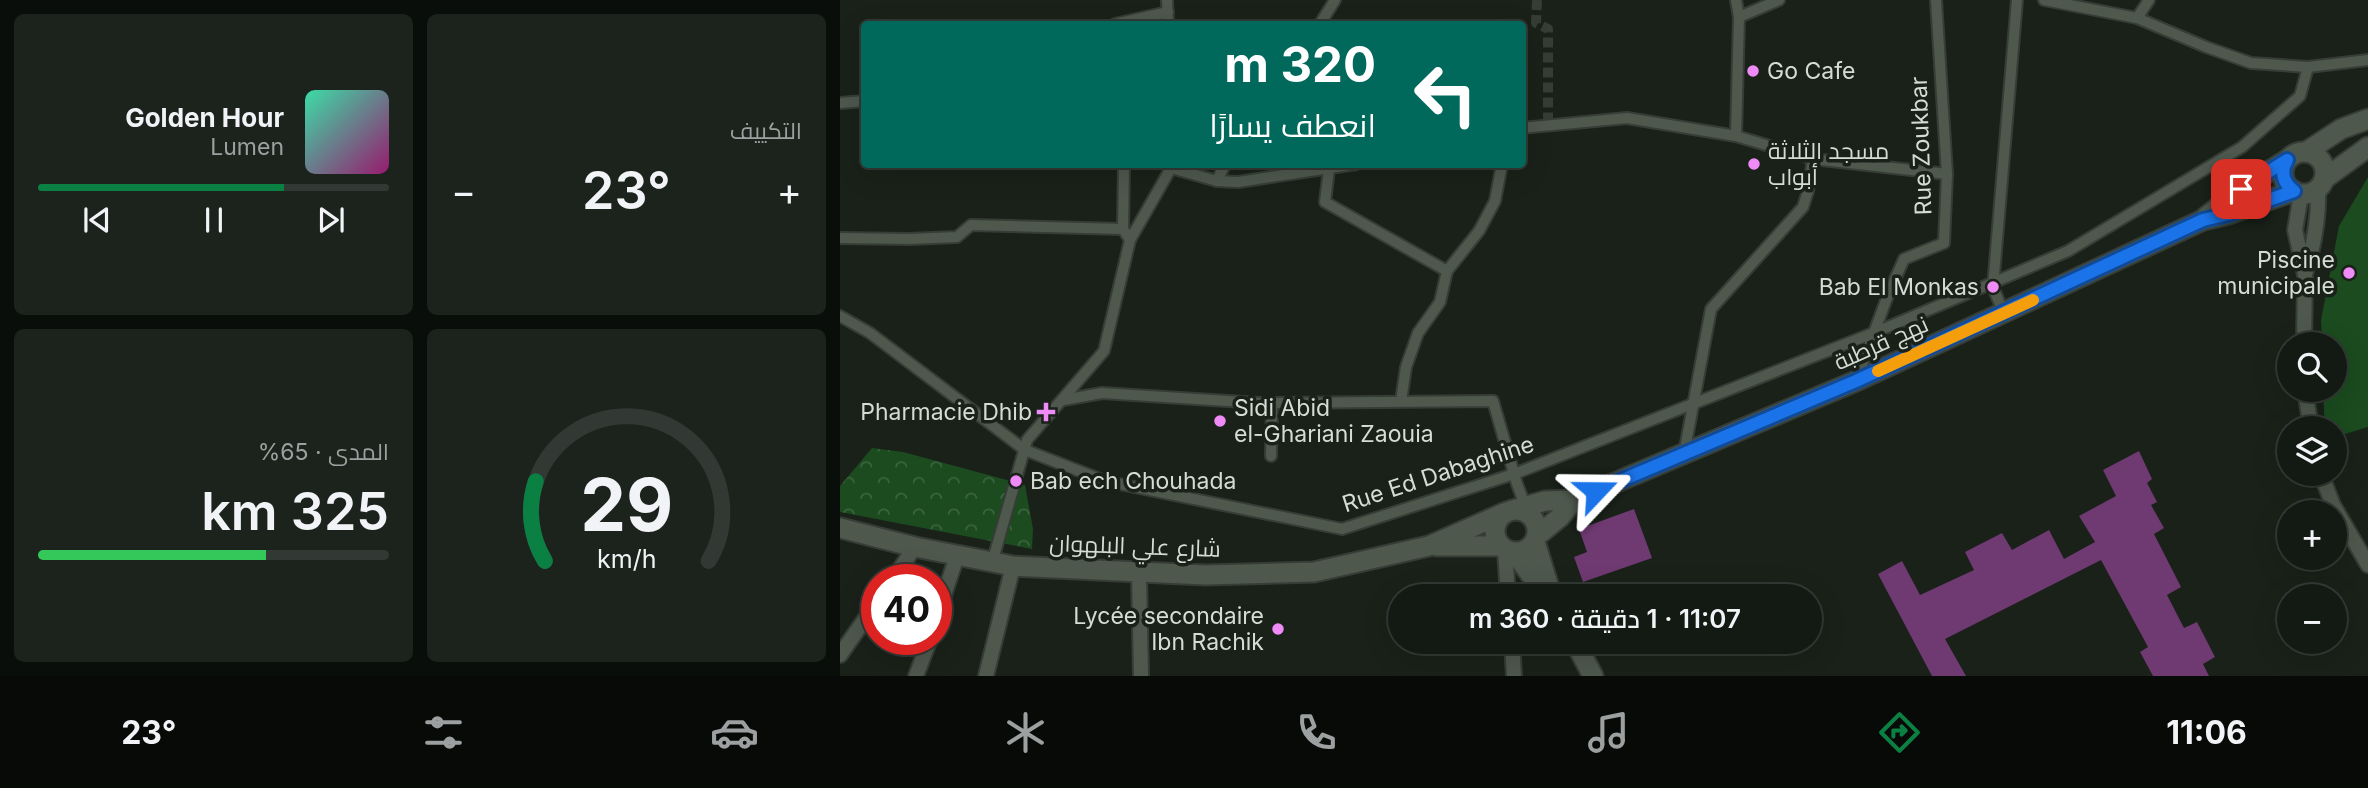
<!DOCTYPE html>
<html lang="ar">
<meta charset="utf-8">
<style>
:root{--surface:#131913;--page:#1c221c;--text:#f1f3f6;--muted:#9da0a0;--line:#323833;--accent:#0b8043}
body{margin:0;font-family:Inter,Cairo,sans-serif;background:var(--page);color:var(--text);direction:rtl;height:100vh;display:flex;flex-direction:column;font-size:26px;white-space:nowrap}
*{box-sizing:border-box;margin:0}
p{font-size:23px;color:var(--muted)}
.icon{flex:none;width:38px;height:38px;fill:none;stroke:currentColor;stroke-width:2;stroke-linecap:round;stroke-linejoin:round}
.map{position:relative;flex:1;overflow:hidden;direction:ltr}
.drawer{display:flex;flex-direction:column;gap:14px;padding:14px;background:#0a0e0a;width:840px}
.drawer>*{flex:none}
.top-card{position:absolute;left:21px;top:21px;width:665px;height:147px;border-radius:7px;box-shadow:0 7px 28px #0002,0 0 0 2px var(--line);direction:rtl;background:#00695c;color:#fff;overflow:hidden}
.buttons{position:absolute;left:1437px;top:332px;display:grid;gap:14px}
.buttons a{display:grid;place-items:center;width:70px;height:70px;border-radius:50%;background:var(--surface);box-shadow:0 7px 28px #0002,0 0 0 2px var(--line);font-size:35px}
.speed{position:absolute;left:21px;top:564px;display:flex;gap:14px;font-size:35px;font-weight:700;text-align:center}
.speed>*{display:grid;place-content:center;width:91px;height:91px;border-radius:50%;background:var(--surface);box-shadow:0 7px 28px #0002,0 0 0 2px var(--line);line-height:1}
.speed .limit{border:10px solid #d22;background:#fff;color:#111}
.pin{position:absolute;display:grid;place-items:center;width:60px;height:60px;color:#fff;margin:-30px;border-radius:14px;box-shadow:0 4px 10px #0006}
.me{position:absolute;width:77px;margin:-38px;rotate:67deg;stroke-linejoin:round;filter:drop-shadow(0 0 5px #0008)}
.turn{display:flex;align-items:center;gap:24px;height:147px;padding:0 35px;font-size:32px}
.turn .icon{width:91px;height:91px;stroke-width:2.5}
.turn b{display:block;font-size:49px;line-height:60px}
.big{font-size:52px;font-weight:600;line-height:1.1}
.drawer .card{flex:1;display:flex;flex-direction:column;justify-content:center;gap:10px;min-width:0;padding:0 24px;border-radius:10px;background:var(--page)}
.drawer .dial{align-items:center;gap:0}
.dial svg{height:182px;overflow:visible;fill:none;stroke:var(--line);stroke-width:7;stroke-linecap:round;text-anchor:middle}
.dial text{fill:var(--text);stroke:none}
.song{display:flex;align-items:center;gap:21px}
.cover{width:84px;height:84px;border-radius:10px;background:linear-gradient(135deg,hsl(160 70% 55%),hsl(320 70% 35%))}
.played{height:7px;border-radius:4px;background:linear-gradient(90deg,var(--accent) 70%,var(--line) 70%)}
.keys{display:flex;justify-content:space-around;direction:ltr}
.heat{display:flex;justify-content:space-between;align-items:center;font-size:38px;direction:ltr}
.charge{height:10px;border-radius:5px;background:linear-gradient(90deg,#34c759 65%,var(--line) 0)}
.drawer .tiles{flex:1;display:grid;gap:14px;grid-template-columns:repeat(2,1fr)}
.trip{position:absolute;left:548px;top:584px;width:434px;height:70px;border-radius:35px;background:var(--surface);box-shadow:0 7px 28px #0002,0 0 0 2px var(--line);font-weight:600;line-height:70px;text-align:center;direction:rtl}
.menu{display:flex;height:112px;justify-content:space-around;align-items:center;background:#080a08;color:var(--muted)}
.menu .icon{width:49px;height:49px}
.menu .on{color:var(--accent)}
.menu b{font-size:32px;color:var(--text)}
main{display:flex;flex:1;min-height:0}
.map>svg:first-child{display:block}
</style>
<main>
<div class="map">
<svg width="1528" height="676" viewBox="0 0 1528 676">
<defs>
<pattern id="park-crowns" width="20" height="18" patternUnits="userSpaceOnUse" patternTransform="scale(1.75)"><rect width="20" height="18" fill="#1b4b1f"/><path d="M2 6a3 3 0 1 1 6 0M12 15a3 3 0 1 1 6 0" fill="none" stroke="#3b643f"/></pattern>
</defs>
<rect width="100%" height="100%" fill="#192119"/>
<!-- grass -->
<path fill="#1b4b1f" d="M1528 177V427L1495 437 1494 429H1485L1483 390H1494V345H1482L1481 320 1499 226Z"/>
<!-- park -->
<path fill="url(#park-crowns)" d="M32 448 63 452 185 485 193 529 192 549 0 512V486Z"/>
<!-- building -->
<g fill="#6f3972">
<path d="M1299 451 1312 479 1307 483 1317 502 1311 505 1324 528 1314 534 1341 587 1327 595 1344 628 1357 622 1375 657 1363 664 1369 676H1313L1300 652 1308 647 1261 560 1105 639 1126 676H1092L1038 574 1062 561 1080 595 1134 570 1125 552 1162 533 1172 550 1209 530 1224 559 1255 542 1239 516 1276 496 1263 470Z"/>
<path d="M794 509 812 558 743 582 734 557 747 552 739 529Z"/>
</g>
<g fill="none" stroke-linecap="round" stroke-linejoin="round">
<!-- pedestrian-tunnel -->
<path stroke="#353d35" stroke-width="10" stroke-dasharray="10 5" stroke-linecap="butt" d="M697 0 696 23 708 29V125"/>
<!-- pedestrian casing -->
<g stroke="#363d36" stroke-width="14">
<g id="pedestrian">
<path d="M327 0 328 24"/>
<path d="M896 0 899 17 896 136"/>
<path d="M1204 0 1297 18 1366 47 1411 63 1468 67 1528 60"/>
<path d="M899 17 939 0"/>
<path d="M1297 18 1309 0"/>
<path d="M275 24 328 12"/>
<path d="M480 24 495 0"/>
<path d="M0 103 24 101"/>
<path d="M682 128 787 118 896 136 973 159 1107 174"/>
<path d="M489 169 485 202 607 271 600 302 578 333 566 367 561 401"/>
<path d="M377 181 385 164"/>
<path d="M0 238 69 239 117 237 131 225 283 229"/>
<path d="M290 240 331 168 377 181 398 182 516 164"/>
<path d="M607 271 639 231 655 201 662 164"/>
<path d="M1164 314 1153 287 1177 0"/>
<path d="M0 316 30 333 185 450 265 481 502 529 674 474 1036 332 1228 251 1402 147 1460 96 1468 67"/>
<path d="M1016 381 1048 295 1064 259 1104 243 1107 174 1096 0"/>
<path d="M223 400 262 393 419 403 653 401 677 484 685 505"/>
<path d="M844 454 871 309 963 207 968 191 973 159"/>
<path d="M431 456 432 403"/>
<path d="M152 563 187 440 264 351 290 240 283 229 284 164"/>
</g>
</g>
<!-- minor casing -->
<g stroke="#363d36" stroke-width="18">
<g id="minor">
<path d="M1461 194 1455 230 1465 275 1464 345"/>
<path d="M1465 274C1474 246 1479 218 1478 188"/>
<path d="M1465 390 1471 429"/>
<path d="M1481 474 1493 505 1528 565"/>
<path d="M665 550 668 597"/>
<path d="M299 573 301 676"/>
<path d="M53 579 75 547"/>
<path d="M96 619 117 556"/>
<path d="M672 642 674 676"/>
<path d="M0 655 37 602"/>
<path d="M76 676 90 639"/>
<path d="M146 676 173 566"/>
</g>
</g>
<!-- tertiary casing -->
<g stroke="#363d36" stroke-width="23">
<g id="tertiary">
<path d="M1466 152 1501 129 1528 119"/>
<circle cx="1464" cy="173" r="21"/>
<path d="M1484 179 1528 147"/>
<path d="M1366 217 1401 189 1447 160"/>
<circle cx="676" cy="531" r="21"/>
<path d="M673 510 705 501 734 500 1016 381 1363 220 1389 214 1454 191"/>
<path d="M0 528 75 547 173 566 365 575 474 572 589 546 664 513"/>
<path d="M697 536 720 517 734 500"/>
<path d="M695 542 712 597"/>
<path d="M597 546H661"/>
<path d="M674 552 707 597"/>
<path d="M735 642 753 676"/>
</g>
</g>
<!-- pedestrian -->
<use href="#pedestrian" stroke="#4e584d" stroke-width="10"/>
<!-- minor -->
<use href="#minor" stroke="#4e584d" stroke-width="14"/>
<!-- tertiary -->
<use href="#tertiary" stroke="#4e584d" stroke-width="19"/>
</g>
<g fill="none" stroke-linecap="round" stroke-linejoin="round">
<!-- route casing -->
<g stroke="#114b97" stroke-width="18">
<path id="route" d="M756 491 1016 381 1363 220 1389 214 1454 191C1443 183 1440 172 1447 160L1401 189"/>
</g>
<!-- route -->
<use href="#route" stroke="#1a73e8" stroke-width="12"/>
<!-- slow -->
<path stroke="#f59e0b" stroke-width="12" d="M1038 371 1193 300"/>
</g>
<!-- markers -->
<g fill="#ef8bf6" stroke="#192119" stroke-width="2.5">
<circle cx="913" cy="71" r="7"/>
<circle cx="914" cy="164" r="7"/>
<circle cx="1509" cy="273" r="7"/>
<circle cx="1153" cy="287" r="7"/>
<path d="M202.5 401.5h7v7h7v7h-7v7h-7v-7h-7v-7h7z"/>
<circle cx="380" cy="421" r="7"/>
<circle cx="176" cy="481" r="7"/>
<circle cx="438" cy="629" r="7"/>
</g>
<g text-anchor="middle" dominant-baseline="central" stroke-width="7" stroke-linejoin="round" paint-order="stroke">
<!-- poi labels -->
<g font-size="23" fill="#d5dbd5" stroke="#192119" text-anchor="start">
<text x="927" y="71">Go Cafe</text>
<text x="928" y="151">مسجد الثلاثة<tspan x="928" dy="26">أبواب</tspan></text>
<text x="1495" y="260" text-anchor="end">Piscine<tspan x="1495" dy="26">municipale</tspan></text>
<text x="1139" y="287" text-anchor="end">Bab El Monkas</text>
<text x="394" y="408">Sidi Abid<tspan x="394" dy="26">el-Ghariani Zaouia</tspan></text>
<text x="192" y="412" text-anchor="end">Pharmacie Dhib</text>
<text x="190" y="481">Bab ech Chouhada</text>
<text x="424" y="616" text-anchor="end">Lycée secondaire<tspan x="424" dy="26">Ibn Rachik</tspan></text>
</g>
<!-- street labels -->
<g font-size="23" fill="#d5dbd5" stroke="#192119">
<text transform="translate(1081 146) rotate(-92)">Rue Zoukbar</text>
<text transform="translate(1041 343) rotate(-24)">نهج قرطبة</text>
<text transform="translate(598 474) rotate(-18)">Rue Ed Dabaghine</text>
<text transform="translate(295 546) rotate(2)">شارع علي البلهوان</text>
</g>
</g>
</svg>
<div class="buttons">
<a><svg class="icon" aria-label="search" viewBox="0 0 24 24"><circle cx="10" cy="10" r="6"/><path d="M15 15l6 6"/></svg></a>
<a><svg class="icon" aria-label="layers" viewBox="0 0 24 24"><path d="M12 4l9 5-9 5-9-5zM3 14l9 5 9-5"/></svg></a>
<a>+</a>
<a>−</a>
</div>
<div class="speed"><div class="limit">40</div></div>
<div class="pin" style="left:1401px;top:189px;background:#d93025"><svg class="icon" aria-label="arrive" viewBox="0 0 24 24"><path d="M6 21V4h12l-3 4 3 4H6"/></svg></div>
<svg class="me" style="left:756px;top:491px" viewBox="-20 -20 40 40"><path d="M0-17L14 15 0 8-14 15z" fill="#1a73e8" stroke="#fff" stroke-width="4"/></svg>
<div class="trip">11:07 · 1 دقيقة · 360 m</div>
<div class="top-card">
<div class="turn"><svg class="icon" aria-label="left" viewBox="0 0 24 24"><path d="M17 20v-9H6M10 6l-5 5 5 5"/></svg><div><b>320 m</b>انعطف يسارًا</div></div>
</div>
</div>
<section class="drawer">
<div class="tiles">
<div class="card"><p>التكييف</p>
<div class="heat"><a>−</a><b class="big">23°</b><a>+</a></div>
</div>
<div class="card">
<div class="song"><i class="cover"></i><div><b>Golden Hour</b><p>Lumen</p></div></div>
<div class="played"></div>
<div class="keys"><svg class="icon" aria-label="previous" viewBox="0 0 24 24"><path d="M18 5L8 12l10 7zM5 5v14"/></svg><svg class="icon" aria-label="pause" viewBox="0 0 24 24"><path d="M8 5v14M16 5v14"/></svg><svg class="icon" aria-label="next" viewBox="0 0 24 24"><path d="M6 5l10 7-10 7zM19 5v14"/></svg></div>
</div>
<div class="card dial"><svg viewBox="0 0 100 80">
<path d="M14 69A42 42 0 1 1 86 69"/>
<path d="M14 69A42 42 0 0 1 10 34" stroke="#0b8043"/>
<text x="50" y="56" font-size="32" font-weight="700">29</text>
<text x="50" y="72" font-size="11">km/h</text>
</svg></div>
<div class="card"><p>المدى · 65%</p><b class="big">325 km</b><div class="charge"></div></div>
</div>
</section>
</main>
<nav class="menu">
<b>11:06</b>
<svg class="icon on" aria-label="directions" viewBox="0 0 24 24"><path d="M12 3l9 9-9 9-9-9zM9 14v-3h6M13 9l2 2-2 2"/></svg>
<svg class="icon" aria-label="music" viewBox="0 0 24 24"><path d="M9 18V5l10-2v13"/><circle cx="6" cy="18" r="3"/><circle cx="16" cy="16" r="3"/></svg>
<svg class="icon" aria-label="phone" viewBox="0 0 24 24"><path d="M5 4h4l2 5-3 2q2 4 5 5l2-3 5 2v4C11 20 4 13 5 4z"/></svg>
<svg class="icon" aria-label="climate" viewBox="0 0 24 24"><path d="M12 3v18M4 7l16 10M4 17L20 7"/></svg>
<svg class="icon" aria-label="car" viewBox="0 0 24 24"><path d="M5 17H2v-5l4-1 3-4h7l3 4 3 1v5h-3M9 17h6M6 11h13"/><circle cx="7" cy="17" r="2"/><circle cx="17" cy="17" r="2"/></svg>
<svg class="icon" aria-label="filters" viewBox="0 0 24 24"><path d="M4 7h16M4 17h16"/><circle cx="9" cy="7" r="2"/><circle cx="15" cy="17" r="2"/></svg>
<b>23°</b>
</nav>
